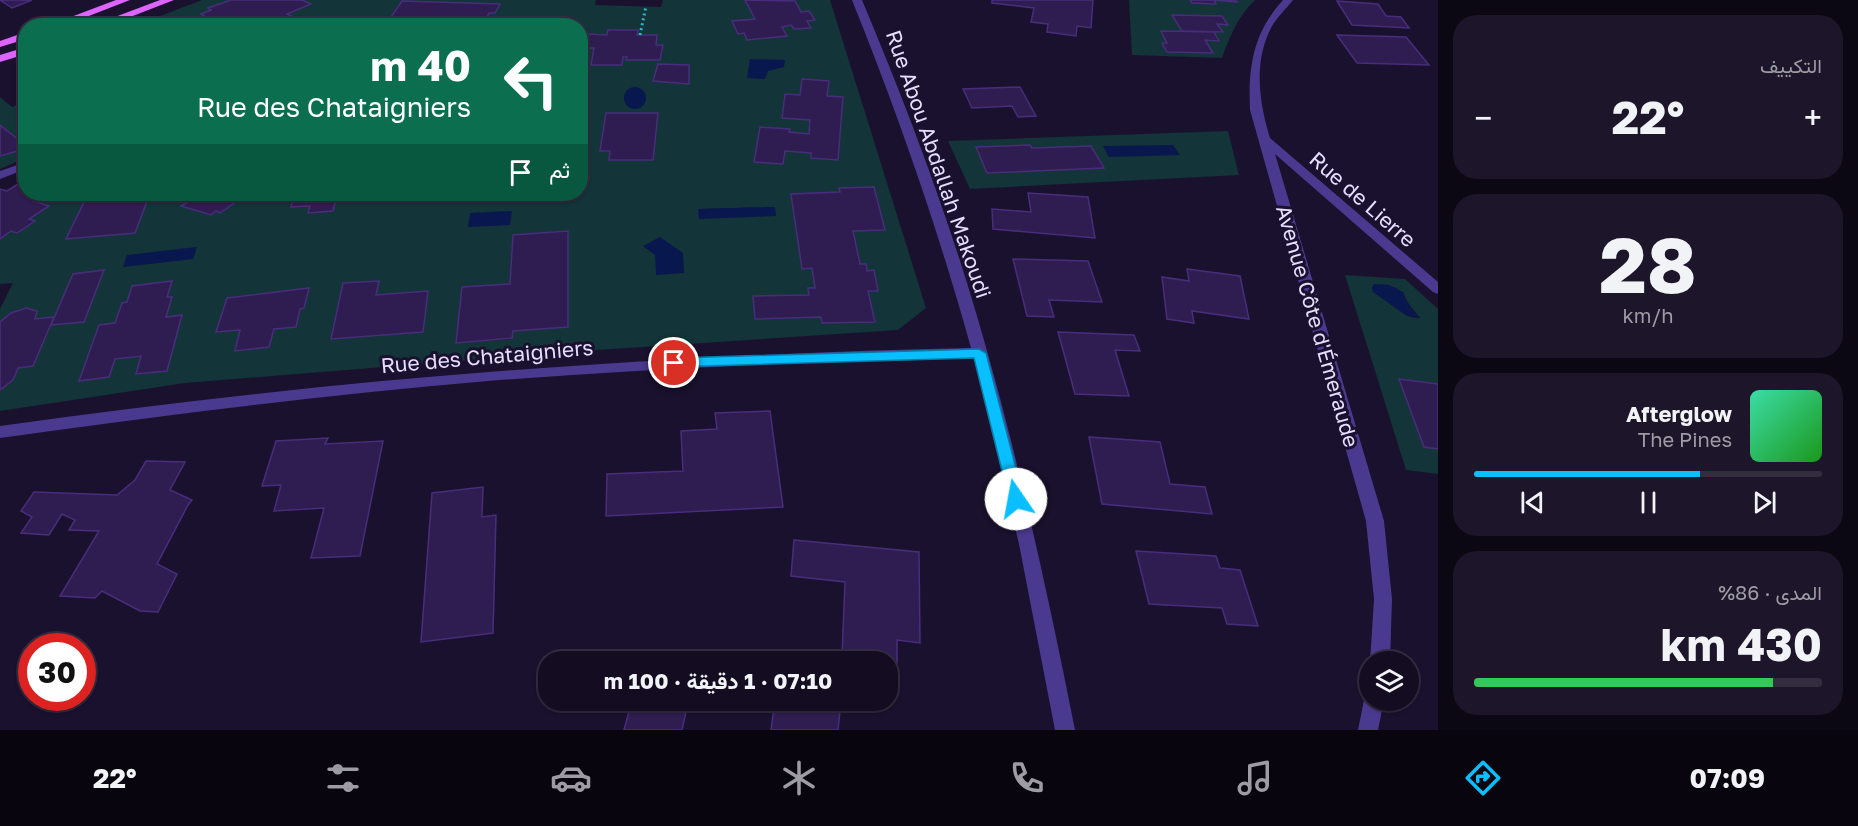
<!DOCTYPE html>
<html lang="ar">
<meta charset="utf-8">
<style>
:root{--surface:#140d22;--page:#1d162a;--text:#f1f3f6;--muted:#9d9ca5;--line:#332d40;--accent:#09bfff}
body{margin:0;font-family:"Golos Text",Vazirmatn,sans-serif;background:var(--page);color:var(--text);direction:rtl;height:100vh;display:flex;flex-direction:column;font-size:22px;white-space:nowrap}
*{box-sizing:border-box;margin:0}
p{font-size:20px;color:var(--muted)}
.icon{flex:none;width:33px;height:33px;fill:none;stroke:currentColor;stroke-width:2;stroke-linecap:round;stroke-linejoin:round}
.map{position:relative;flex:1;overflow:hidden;direction:ltr}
.panel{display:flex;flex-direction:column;gap:15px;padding:15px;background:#0b0713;width:420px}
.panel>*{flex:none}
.top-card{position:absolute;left:18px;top:18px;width:570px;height:183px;border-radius:24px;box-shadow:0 2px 4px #0004,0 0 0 2px var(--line);direction:rtl;background:#0b6e4f;color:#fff;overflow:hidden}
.tools{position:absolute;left:1359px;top:651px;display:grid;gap:12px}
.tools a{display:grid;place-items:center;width:60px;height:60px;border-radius:50%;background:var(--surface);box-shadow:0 2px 4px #0004,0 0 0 2px var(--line);font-size:30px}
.speed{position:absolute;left:18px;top:633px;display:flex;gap:12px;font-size:30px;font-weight:700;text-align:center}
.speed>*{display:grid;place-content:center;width:78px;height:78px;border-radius:50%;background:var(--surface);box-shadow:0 2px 4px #0004,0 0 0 2px var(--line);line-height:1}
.speed .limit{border:9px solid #d22;background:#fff;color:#111}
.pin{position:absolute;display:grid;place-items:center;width:51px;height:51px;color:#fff;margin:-26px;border:3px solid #fff;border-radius:50%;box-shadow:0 2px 6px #0007}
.me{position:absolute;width:66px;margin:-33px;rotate:348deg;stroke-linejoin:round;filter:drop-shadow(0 0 4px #0008)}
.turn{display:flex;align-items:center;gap:21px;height:126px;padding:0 18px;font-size:27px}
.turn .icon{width:78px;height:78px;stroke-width:2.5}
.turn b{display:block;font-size:42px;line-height:51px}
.then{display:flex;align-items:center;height:57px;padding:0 18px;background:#0003;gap:12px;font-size:22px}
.big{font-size:45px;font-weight:700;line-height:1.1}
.panel .widget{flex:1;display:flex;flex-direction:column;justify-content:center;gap:9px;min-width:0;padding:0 21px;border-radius:24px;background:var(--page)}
.panel .dial{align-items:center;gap:0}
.dial b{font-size:78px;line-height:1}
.song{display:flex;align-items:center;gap:18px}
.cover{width:72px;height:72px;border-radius:9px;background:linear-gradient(135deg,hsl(160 70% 55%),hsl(120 70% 35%))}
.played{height:6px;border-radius:3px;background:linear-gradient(90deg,var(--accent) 65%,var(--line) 65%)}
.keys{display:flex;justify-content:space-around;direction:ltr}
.heat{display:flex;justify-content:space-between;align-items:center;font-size:33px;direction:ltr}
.charge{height:9px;border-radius:4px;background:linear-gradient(90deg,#34c759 86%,var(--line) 0)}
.trip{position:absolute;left:538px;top:651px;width:360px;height:60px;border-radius:24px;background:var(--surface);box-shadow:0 2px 4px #0004,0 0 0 2px var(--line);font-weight:700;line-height:60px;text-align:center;direction:rtl}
.tabs{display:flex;height:96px;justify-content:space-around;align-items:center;background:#08050e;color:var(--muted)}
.tabs .icon{width:42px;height:42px}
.tabs .current{color:var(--accent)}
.tabs b{font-size:27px;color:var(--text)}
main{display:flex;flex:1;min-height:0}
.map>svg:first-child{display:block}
</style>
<main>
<section class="panel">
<div class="widget"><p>التكييف</p>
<div class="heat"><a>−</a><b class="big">22°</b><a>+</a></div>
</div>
<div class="widget dial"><b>28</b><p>km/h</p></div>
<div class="widget">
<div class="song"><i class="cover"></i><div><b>Afterglow</b><p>The Pines</p></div></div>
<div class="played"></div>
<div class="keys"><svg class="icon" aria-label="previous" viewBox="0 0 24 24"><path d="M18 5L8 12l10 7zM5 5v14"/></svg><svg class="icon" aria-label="pause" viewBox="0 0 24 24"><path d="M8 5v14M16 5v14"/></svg><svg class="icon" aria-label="next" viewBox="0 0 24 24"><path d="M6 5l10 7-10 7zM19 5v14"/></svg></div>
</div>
<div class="widget"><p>المدى · 86%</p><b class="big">430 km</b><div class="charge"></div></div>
</section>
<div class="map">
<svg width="1438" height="730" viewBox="0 0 1438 730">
<rect width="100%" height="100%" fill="#1a112e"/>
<!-- green -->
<g fill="#133438" fill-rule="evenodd">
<path d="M202 0H231L209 8 211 10 201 14 220 25 134 26Z"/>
<path d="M302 0H596L595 5 661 7 663 0H745L755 19 733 22 738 34 744 33 747 40 782 27 791 25 794 29 811 28 807 21 814 20 809 11 801 12 785 0H830L926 308 898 330 582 351 185 383 0 411V390L13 380 18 368 33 366 51 325 84 322 104 270 73 274 54 317 35 319 37 311C22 303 11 314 0 322V309L13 283 0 284V239L11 231 17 233 34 222 29 219 48 206 34 201 46 194H185L178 199 186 203 182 206 192 210 195 208 220 213 241 194H294L291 207 310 206 309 213 333 211 337 194H393L392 199 422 198 423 194H580V26L498 25 500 21 486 20 489 13H495L499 5 392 17 409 18 405 25 274 26 271 24 277 25 295 18 287 14 310 5ZM608 30H638L637 35H657L656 45 663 46 662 55 627 59 623 57 622 65 594 48 589 35H607ZM658 65H689V83L654 81ZM803 79 829 81 827 96 843 97 838 160 811 158V153L785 151 783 164 754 162 760 127 790 129 789 132 809 134 810 120 782 118 785 94 800 95ZM606 113 658 114 653 160H609L610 151H600ZM874 187 884 229 853 231 860 264H866L867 271H874L878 290 868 291 875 322 822 323 821 317 755 318 753 296 809 295 808 288H815L812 268H802L791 194 840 192V188ZM774 207 699 219V209ZM568 231V327L513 331 512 339 456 343 462 287 510 284 513 235ZM378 281 376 295 423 331 331 339 343 284ZM308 288 304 308 300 309 296 327 274 329 269 347 235 350 240 330 217 331 227 298Z"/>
<path d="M1129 0H1190L1192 3 1215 4 1214 0 1236 2 1235 0H1255C1238 16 1230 36 1222 58L1132 55ZM1173 15 1222 16 1227 24H1217L1222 32H1214L1219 41 1205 40 1212 53 1167 52 1163 43H1167L1161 31H1182Z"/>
<path d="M0 97 12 107 26 102 25 158 0 169V156L21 150 24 144 0 125Z"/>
<path d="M1228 131 1239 175 970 189 948 141ZM1030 145 1032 148 1091 146 1104 168 987 173 976 147Z"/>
<path d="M1345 275 1405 279 1438 309V384L1399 379 1424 447 1438 449V474L1406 470ZM1381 284 1396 288 1420 318C1401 319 1391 298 1381 284Z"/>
</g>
<!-- water -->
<g fill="#09174f">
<path d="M750 59 785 60 784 67 768 71 765 79 747 78Z"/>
<circle cx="635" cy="98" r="11"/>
<path d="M1173 145 1180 155 1109 157 1103 146Z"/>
<path d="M775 207 776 216 699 219 698 209Z"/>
<path d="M512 211 510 225 468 227 470 213Z"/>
<path d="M660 237 683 253 684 273 656 275 655 255 643 246Z"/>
<path d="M197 247 193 259 123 267 127 255Z"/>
<path d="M1374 284 1389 285 1403 292 1410 307 1420 318 1407 316 1373 292 1372 288Z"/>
</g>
<!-- building -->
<g fill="#2f1c50" stroke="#492d7d" stroke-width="1.5">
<path d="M0 0H32L12 8Z"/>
<path d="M231 0H302L311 4 287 14 295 18 276 25 273 23 271 24 274 26H220L201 14 211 10 208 8Z"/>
<path d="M745 0 795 1 801 12 809 11 815 20 807 21 811 28 794 29 791 25 782 27 787 36 747 40 744 33 738 34 732 21 755 19Z"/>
<path d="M992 0H1093L1091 28 1077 26 1076 36 1047 32 1048 24 1031 22 1034 8 992 3Z"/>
<path d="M1190 0H1235L1237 2 1214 0 1216 4 1192 3Z"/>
<path d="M402 1 500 4 495 13H489L486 20 500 21 498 26H405L409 18 391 17Z"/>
<path d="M1337 1 1378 4 1386 16 1401 17 1409 28 1352 25Z"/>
<path d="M1172 15 1222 16 1228 25 1217 24 1223 32 1182 31Z"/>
<path d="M608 30H638L637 35H657L656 45H663L660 60H626L627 57H623L622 65H591L594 48H586L589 34 607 35Z"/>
<path d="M1161 31 1214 32 1219 41 1205 40 1213 53 1167 52 1162 43H1167Z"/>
<path d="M1337 35 1406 37 1429 65 1357 63Z"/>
<path d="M658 64 689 65V84L653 81Z"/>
<path d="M802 79 829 81 827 96 843 97 838 160 811 158V153L785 151 783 164 754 162 760 127 790 129 789 132 809 134 810 120 782 118 785 94 800 95Z"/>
<path d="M1020 87 1036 116 1018 117 1012 106 972 108 963 89Z"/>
<path d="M606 113H658L653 160H609L610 151H600Z"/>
<path d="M0 125 24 144 21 150 0 156Z"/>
<path d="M1030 145 1032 148 1091 146 1104 168 987 173 976 147Z"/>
<path d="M26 179V194H46L34 201 49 206 29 219 35 221 17 233 11 231 0 239V189L7 191Z"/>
<path d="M874 187 885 230 853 231 860 264H866L867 271 874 270 878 291H868L875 322 822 323 821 317 755 319 753 296 809 295 808 288H815L812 268 802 269 791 194 840 192 839 188Z"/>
<path d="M1028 193 1088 197 1095 238 993 229 992 209 1031 212Z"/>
<path d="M88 194H144L143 196H149L135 233 66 239Z"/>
<path d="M185 194H241L236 197 240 199 220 213 216 211 211 215 181 206 186 203 177 199Z"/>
<path d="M294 194H337L333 211 308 213 310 206 291 207Z"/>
<path d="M393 194H423L422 198 391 200Z"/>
<path d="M568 231V327L513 331 512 338 456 343 462 287 510 284 513 235Z"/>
<path d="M1013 259 1088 261 1102 302 1049 300 1054 317 1027 316Z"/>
<path d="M1187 269 1240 276 1249 319 1192 311 1194 323 1167 319 1162 277 1189 281Z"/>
<path d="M104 270 84 322 51 325 73 274Z"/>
<path d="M172 281 167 297H172L166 317 182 315 167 371 136 374 141 356 115 359 109 377 79 381 99 325 115 323 122 303 127 302 132 286Z"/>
<path d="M379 281 376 295 428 291 423 332 331 339 343 283Z"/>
<path d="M309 288 304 308 300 309 296 327 274 329 269 347 235 351 240 330 216 332 227 298Z"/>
<path d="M26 308 37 311 35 319 54 317 33 366 18 368 13 380 0 390V322L11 313Z"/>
<path d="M1058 332 1134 335 1140 351 1115 350 1129 396 1075 394Z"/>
<path d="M1399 379 1438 384V449L1424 447Z"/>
<path d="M770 411 783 507 606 516 607 474 683 471 681 431 717 429 715 413Z"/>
<path d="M1089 437 1160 442 1170 484 1205 487 1212 514 1102 504Z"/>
<path d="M328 438 325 444 383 441 360 556 311 558 324 508 274 511 281 485 262 486 276 441Z"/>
<path d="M146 461 185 462 170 490 192 500 188 505 157 564 177 574 158 612 140 611 102 591 95 598 60 596 99 531 69 530 75 520 62 514 49 535 21 533 32 517 21 511 34 492 117 495 135 480Z"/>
<path d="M483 487 482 517 496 515 493 633 421 642 432 493Z"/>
<path d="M794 540 919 552 920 643 897 640V663L842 656 845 582 791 576Z"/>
<path d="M1136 551 1216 556 1220 568 1240 570 1258 626 1227 624 1222 608 1149 604Z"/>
<path d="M632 700 688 703 682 730H624Z"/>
<path d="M775 701 840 711 838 730H771Z"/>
</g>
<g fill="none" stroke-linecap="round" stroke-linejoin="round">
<!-- path -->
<path stroke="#2bb6c5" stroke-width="3" stroke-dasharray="2 3" stroke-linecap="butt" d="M640 35 646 6"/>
<!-- minor -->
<g fill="#4a3a8f" fill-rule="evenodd">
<path d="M852 0H862C899 88 933 176 962 267 1010 419 1044 574 1075 730H1055L1019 544 974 358C812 362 650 368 488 381 325 395 162 415 0 438V426C325 380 643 355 971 348 938 229 898 114 852 0Z"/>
<path d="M1283 0H1293C1286 9 1278 16 1272 26 1253 61 1259 102 1270 138L1438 282V294L1433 292 1275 154 1384 521 1392 599 1390 662H1370L1374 599 1366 521 1250 110C1248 67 1253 33 1283 0Z"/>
<path d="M26 162V169L0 179V171Z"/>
<path d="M1370 692V700H1384L1378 730H1358L1364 700Z"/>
</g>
<!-- major -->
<g fill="#de64ff" fill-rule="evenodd">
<path d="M116 0H130L63 26H47Z"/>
<path d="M160 0H174L107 26H91Z"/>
<path d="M26 32V39L0 47V41Z"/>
<path d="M26 47V54L0 62V55Z"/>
</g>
</g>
<!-- route -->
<path fill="#09bfff" stroke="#067ca6" stroke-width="1.5" d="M979 349 986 353 1024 499 1022 504 1016 506 1011 504 1009 499 974 358 674 367 668 363 674 358Z"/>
<g text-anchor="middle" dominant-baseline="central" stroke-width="6" stroke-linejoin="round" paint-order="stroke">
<!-- street labels -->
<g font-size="21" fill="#e7ddff" stroke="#1a112e">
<text transform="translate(939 164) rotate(71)">Rue Abou Abdallah Makoudi</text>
<text transform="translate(1363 199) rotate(41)">Rue de Lierre</text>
<text transform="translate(1318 326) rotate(74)">Avenue Côte d'Émeraude</text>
<text transform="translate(487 356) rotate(-5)">Rue des Chataigniers</text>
</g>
</g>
</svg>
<div class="tools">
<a><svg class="icon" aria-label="layers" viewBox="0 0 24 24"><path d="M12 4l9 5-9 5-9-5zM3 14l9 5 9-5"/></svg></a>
</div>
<div class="speed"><div class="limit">30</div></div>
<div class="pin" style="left:674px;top:363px;background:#d93025"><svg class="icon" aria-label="arrive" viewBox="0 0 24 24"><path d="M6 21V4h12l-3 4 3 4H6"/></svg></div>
<svg class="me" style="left:1016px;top:499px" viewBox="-20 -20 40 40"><circle r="19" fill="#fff"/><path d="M0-13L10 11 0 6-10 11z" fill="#09bfff"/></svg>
<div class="trip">07:10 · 1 دقيقة · 100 m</div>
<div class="top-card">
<div class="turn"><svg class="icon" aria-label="left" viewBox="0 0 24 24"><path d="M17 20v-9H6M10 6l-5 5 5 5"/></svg><div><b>40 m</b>Rue des Chataigniers</div></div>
<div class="then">ثم<svg class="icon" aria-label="arrive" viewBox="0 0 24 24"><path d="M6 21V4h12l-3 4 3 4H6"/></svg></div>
</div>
</div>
</main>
<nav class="tabs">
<b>07:09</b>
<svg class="icon current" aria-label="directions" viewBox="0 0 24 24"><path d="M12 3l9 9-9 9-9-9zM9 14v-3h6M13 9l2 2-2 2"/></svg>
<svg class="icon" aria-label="music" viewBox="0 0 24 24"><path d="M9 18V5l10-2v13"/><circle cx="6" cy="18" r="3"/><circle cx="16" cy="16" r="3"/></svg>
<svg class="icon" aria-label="phone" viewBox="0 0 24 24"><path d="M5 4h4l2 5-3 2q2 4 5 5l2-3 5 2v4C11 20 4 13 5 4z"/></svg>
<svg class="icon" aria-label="climate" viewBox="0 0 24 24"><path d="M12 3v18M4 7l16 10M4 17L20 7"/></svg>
<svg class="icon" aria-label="car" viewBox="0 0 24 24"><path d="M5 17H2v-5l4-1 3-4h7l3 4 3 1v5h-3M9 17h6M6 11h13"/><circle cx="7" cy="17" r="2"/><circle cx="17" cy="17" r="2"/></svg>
<svg class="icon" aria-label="filters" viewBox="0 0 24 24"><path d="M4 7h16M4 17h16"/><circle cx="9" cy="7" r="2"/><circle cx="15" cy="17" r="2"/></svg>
<b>22°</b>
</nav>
